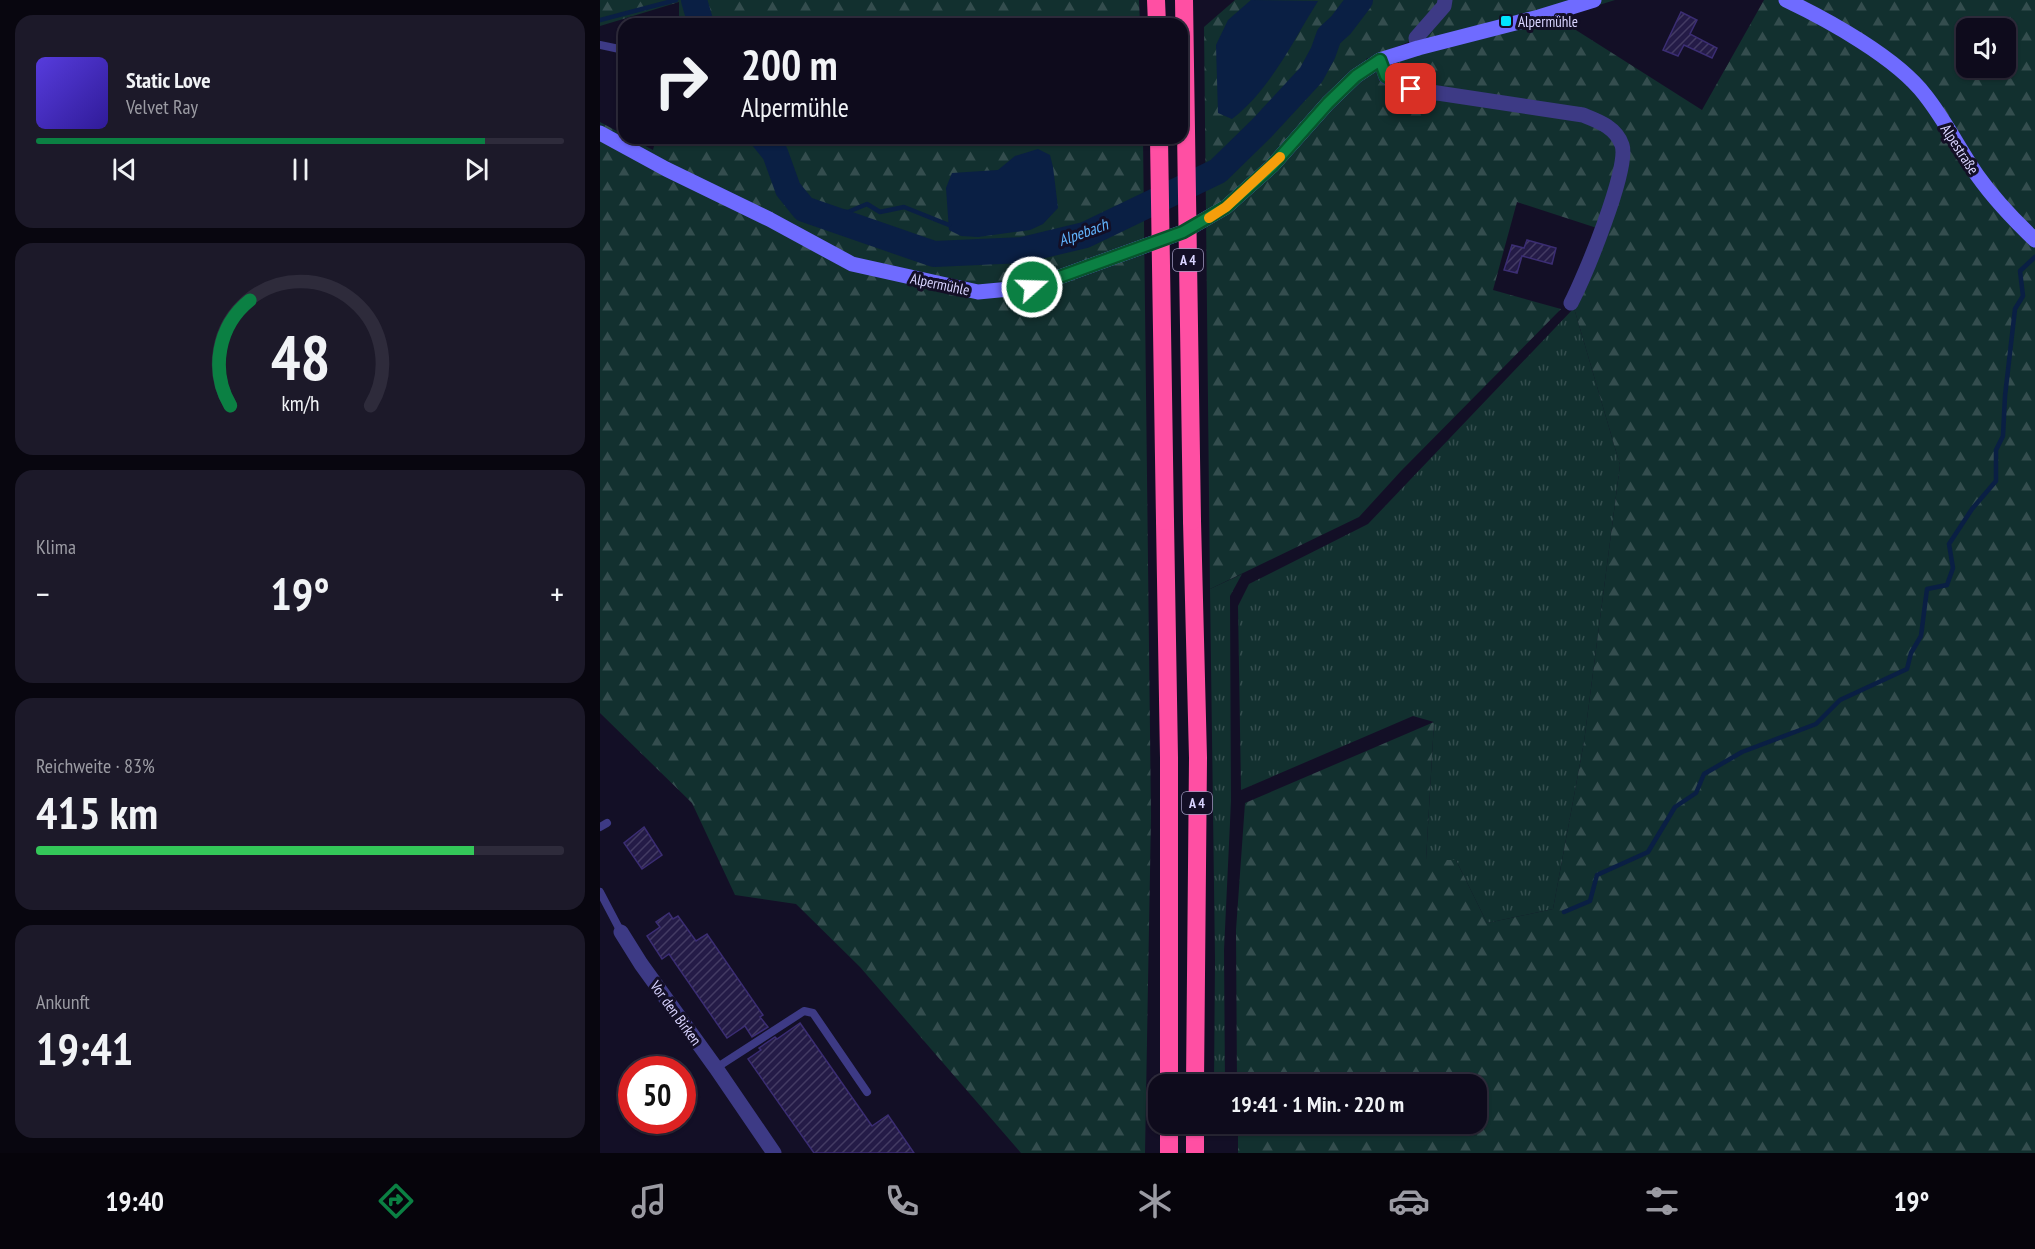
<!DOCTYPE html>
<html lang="de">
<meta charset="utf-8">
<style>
:root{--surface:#0e0b1c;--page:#1c1929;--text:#f1f3f6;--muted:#9b9ba3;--line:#2e2b3b;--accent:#0b8043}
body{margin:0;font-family:"PT Sans Narrow",sans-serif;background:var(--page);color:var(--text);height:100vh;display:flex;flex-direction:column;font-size:22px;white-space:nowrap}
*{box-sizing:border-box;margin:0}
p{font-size:20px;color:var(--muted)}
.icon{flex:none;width:33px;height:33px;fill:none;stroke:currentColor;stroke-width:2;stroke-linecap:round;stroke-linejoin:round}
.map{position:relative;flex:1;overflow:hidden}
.side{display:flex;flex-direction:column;gap:15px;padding:15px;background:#08060f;width:600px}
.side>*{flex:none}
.guide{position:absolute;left:18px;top:18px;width:570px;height:126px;border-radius:18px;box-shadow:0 2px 4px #0004,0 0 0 2px var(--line);background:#0e0b1c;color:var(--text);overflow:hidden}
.tools{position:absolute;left:1356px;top:18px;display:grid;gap:12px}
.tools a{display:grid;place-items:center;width:60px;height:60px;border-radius:12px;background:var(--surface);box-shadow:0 2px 4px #0004,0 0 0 2px var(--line);font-size:30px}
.speed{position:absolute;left:18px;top:1056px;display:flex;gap:12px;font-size:30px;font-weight:700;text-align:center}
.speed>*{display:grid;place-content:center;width:78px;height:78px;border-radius:50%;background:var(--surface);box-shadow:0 2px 4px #0004,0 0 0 2px var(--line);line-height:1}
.speed .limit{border:9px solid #d22;background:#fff;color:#111}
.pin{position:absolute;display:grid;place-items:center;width:51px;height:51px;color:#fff;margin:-26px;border-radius:12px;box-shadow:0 3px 9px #0006}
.me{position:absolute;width:66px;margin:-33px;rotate:70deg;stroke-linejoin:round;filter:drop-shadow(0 0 4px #0008)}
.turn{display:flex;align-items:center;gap:21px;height:126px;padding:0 24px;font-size:27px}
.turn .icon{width:78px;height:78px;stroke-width:2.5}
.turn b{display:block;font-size:42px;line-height:51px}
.big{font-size:45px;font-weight:800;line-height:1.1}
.side .widget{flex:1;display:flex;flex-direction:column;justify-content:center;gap:9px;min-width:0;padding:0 21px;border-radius:18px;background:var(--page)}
.side .dial{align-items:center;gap:0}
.dial svg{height:156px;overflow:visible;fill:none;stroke:var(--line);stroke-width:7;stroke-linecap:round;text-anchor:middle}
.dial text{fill:var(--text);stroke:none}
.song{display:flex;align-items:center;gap:18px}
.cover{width:72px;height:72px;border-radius:9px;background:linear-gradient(135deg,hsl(250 70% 55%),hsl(250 70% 35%))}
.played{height:6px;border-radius:3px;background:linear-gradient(90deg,var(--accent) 85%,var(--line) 85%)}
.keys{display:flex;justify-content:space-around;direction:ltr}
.heat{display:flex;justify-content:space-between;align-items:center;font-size:33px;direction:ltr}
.charge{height:9px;border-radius:4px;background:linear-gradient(90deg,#34c759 83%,var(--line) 0)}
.trip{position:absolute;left:548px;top:1074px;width:339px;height:60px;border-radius:18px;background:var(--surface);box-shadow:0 2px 4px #0004,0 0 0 2px var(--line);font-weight:800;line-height:60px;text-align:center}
.tab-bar{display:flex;height:96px;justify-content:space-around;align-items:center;background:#06040b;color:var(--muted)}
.tab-bar .icon{width:42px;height:42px}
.tab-bar .on{color:var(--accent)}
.tab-bar b{font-size:27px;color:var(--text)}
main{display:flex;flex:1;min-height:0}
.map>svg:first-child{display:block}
</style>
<main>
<section class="side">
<div class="widget">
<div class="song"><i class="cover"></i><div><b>Static Love</b><p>Velvet Ray</p></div></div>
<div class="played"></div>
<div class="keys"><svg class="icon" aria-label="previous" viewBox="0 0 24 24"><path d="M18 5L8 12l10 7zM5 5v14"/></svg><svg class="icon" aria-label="pause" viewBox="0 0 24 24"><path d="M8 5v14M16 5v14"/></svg><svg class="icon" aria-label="next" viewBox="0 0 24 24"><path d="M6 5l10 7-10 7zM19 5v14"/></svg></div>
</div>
<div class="widget dial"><svg viewBox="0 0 100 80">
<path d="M14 69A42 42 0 1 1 86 69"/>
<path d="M14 69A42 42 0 0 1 24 15" stroke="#0b8043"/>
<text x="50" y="56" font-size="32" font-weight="700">48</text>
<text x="50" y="72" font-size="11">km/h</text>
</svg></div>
<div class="widget"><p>Klima</p>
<div class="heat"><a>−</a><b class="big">19°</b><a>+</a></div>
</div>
<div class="widget"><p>Reichweite · 83%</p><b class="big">415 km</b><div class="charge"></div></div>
<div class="widget"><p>Ankunft</p><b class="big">19:41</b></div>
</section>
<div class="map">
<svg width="1435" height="1153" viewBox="0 0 1435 1153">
<defs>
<pattern id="grass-tufts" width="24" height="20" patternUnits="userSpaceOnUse" patternTransform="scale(1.5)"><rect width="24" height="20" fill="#12302f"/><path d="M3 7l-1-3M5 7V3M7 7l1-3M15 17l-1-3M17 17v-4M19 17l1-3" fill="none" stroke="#344d4e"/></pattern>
<pattern id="forest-firs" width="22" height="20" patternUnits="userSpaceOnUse" patternTransform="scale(1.5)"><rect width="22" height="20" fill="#12302f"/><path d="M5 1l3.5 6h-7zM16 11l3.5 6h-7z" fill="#344d4e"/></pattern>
<pattern id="building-hatch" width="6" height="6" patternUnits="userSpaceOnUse" patternTransform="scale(1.5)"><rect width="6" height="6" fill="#241b47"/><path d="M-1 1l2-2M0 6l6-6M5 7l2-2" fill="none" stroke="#433b63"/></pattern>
</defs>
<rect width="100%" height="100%" fill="#130f26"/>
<!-- grass -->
<g fill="url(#grass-tufts)">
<path d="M974 308 1020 465 984 742 953 909 887 923 856 860H826L834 722 813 716 641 790 638 606 649 584 768 524Z"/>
<path d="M642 574 630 596 631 801 624 950 625 1084H614L615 959 610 589Z"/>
</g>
<!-- forest -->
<g fill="url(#forest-firs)" fill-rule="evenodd">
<path d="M0 0H539L540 24H79V2L0 26Z"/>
<path d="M635 0H842L811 41 766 59 771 72 822 53 820 38 847 0H1015L957 18 1102 110 1164 0H1435V1153H638V1124H876V1084H637L636 930 645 803 834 722 826 860H856L887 923 953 909 984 742 1020 465 974 308 1003 230 917 202 893 290 961 309 801 471 759 517 610 589 604 27ZM1366 28H1406V68H1366Z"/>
<path d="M0 122 24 135V138H30L53 150 56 138H543L551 816 545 1153H421L260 967 196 904 135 895 92 803 0 713Z"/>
</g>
<!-- water -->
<g fill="#0a1f44">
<path d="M651 0 718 1C693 41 670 90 632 119L618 113 616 45 628 20Z"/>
<path d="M438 149 450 155 453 167 458 208 443 224 430 230 378 237 361 236 349 230 346 188 352 173 398 170 415 156Z"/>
</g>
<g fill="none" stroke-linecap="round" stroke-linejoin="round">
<!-- stream -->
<g stroke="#0a1f44" stroke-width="4.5">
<path d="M85 0 95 4"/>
<path d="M0 20 76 0"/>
<path d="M218 215 227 210 248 212 267 204 280 212 304 207 349 225"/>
<path d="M964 912 990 901 997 875 1048 852 1075 807 1096 793 1104 774 1142 752 1216 724 1240 700 1307 669 1311 653 1321 636 1327 589 1347 585 1353 568 1349 544 1372 509 1396 481V450L1403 436 1405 396 1415 309 1423 296 1420 271 1435 257"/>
</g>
<!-- river -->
<g stroke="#0a1f44" stroke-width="26">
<path d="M94 0 101 24"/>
<path d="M163 138 175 153 188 189 204 209 334 254 423 250 485 235 618 171 662 128 711 75 723 53 729 36 741 25 760 0"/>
</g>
</g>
<!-- building -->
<g fill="url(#building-hatch)" stroke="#3b2d73" stroke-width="1.5">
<path d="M1081 12 1097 20 1090 34 1117 48 1112 58 1084 45 1078 56 1063 50Z"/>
<path d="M927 240 956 248 952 264 922 256 917 273 904 270 912 245 924 248Z"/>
<path d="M44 827 62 855 42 869 24 843Z"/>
<path d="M69 913 73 919 78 916 96 941 107 934 163 1015 160 1017 168 1027 152 1037 145 1026 127 1038 69 954 62 959 47 936 60 927 56 922Z"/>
<path d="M200 1023 272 1126 288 1115 314 1153H214L148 1059 161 1050 159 1048 175 1037 177 1039Z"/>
</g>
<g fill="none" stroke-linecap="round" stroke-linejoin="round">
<!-- service -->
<g stroke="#3d3a85" stroke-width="8">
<path d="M0 45 24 50"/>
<path d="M0 827 7 823"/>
<path d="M0 892 21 932"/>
<path d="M116 1068 204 1011 213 1013 267 1092"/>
</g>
<!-- minor -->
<g stroke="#3d3a85" stroke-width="15">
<path d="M818 48 816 38 844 6 845 0"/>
<path d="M780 60 786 77 811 89 983 115C998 121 1016 127 1022 145 1030 168 984 278 971 303"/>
<path d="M21 932 41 964 116 1068 174 1153"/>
</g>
<!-- secondary -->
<g stroke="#6f6bff" stroke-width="15">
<path d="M1186 0C1228 20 1297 58 1325 95 1345 120 1359 149 1377 175 1394 199 1414 220 1435 240"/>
<path d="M0 133 66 169 169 219 252 264 378 292 432 287 583 232 626 207 672 166 728 103 756 76 780 60 818 48 939 17 994 0"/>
</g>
<!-- motorway -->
<g stroke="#ff4fa3" stroke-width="18">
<path d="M556 0 557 24"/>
<path d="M565 521 569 758V1084"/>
<path d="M592 521 598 758 595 1084"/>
<path d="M569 1153V1124"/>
<path d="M595 1153V1124"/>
</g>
<!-- motorway-bridge -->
<g stroke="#ff4fa3" stroke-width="18">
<path d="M584 0 592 521"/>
<path d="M559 138 565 521"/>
</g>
</g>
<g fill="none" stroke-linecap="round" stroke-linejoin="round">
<!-- route casing -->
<g stroke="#07532c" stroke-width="15">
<path id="route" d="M432 287 583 232 626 207 672 166 728 103 756 76 780 60 786 76 811 89"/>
</g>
<!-- route -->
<use href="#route" stroke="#0b8043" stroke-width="10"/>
<!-- slow -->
<path stroke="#f59e0b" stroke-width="10" d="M609 218 626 207 680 157"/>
</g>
<!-- markers -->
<rect fill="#00e5ff" stroke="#130f26" stroke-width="2" x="900" y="15" width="12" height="12" rx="3"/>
<g text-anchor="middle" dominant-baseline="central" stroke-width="6" stroke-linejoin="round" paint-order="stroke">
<!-- shield labels -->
<g fill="#130f26" stroke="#9e99be" stroke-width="1.5">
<rect x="573" y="249" width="30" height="22" rx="4.5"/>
<rect x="582" y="792" width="30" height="22" rx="4.5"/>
</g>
<g font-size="14" font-weight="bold" fill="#d9d4ff">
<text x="588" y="260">A 4</text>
<text x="597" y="803">A 4</text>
</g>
<!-- poi labels -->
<g font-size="15" fill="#d9d4ff" stroke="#130f26" text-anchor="start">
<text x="918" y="21">Alpermühle</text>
</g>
<!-- street labels -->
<g font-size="15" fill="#d9d4ff" stroke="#130f26">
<text transform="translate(1360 149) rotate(57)">Alpestraße</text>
<text transform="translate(340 284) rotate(12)">Alpermühle</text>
<text transform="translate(76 1013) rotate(54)">Vor den Birken</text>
</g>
<!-- water labels -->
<g font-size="16" font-style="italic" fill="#62b6ff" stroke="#130f26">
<text transform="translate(483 232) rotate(-20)">Alpebach</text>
</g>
</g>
</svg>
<div class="tools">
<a><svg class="icon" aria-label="sound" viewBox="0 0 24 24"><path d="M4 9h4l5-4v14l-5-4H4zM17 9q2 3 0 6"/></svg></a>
</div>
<div class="speed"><div class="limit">50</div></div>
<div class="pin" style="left:811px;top:89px;background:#d93025"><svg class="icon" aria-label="arrive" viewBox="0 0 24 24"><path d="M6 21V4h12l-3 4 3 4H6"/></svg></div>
<svg class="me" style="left:432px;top:287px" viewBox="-20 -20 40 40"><circle r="17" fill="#0b8043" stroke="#fff" stroke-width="3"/><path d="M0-11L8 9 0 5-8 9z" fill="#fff"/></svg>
<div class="trip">19:41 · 1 Min. · 220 m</div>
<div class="guide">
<div class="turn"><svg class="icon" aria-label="right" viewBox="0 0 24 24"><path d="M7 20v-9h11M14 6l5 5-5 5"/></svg><div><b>200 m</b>Alpermühle</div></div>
</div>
</div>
</main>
<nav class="tab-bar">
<b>19:40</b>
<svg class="icon on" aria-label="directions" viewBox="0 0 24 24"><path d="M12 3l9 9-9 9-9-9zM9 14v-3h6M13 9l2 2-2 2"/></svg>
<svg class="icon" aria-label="music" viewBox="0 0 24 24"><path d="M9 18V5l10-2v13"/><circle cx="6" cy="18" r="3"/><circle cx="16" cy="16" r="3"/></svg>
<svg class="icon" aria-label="phone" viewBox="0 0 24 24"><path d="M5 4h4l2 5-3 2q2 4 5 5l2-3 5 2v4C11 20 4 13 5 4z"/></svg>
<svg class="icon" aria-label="climate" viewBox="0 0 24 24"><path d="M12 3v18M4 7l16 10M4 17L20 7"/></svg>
<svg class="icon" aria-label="car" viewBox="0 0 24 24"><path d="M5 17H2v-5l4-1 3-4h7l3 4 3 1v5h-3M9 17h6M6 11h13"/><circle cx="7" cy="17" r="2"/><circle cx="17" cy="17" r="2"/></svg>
<svg class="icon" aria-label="filters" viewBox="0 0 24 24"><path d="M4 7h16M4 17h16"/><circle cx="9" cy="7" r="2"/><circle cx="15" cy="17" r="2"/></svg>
<b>19°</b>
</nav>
